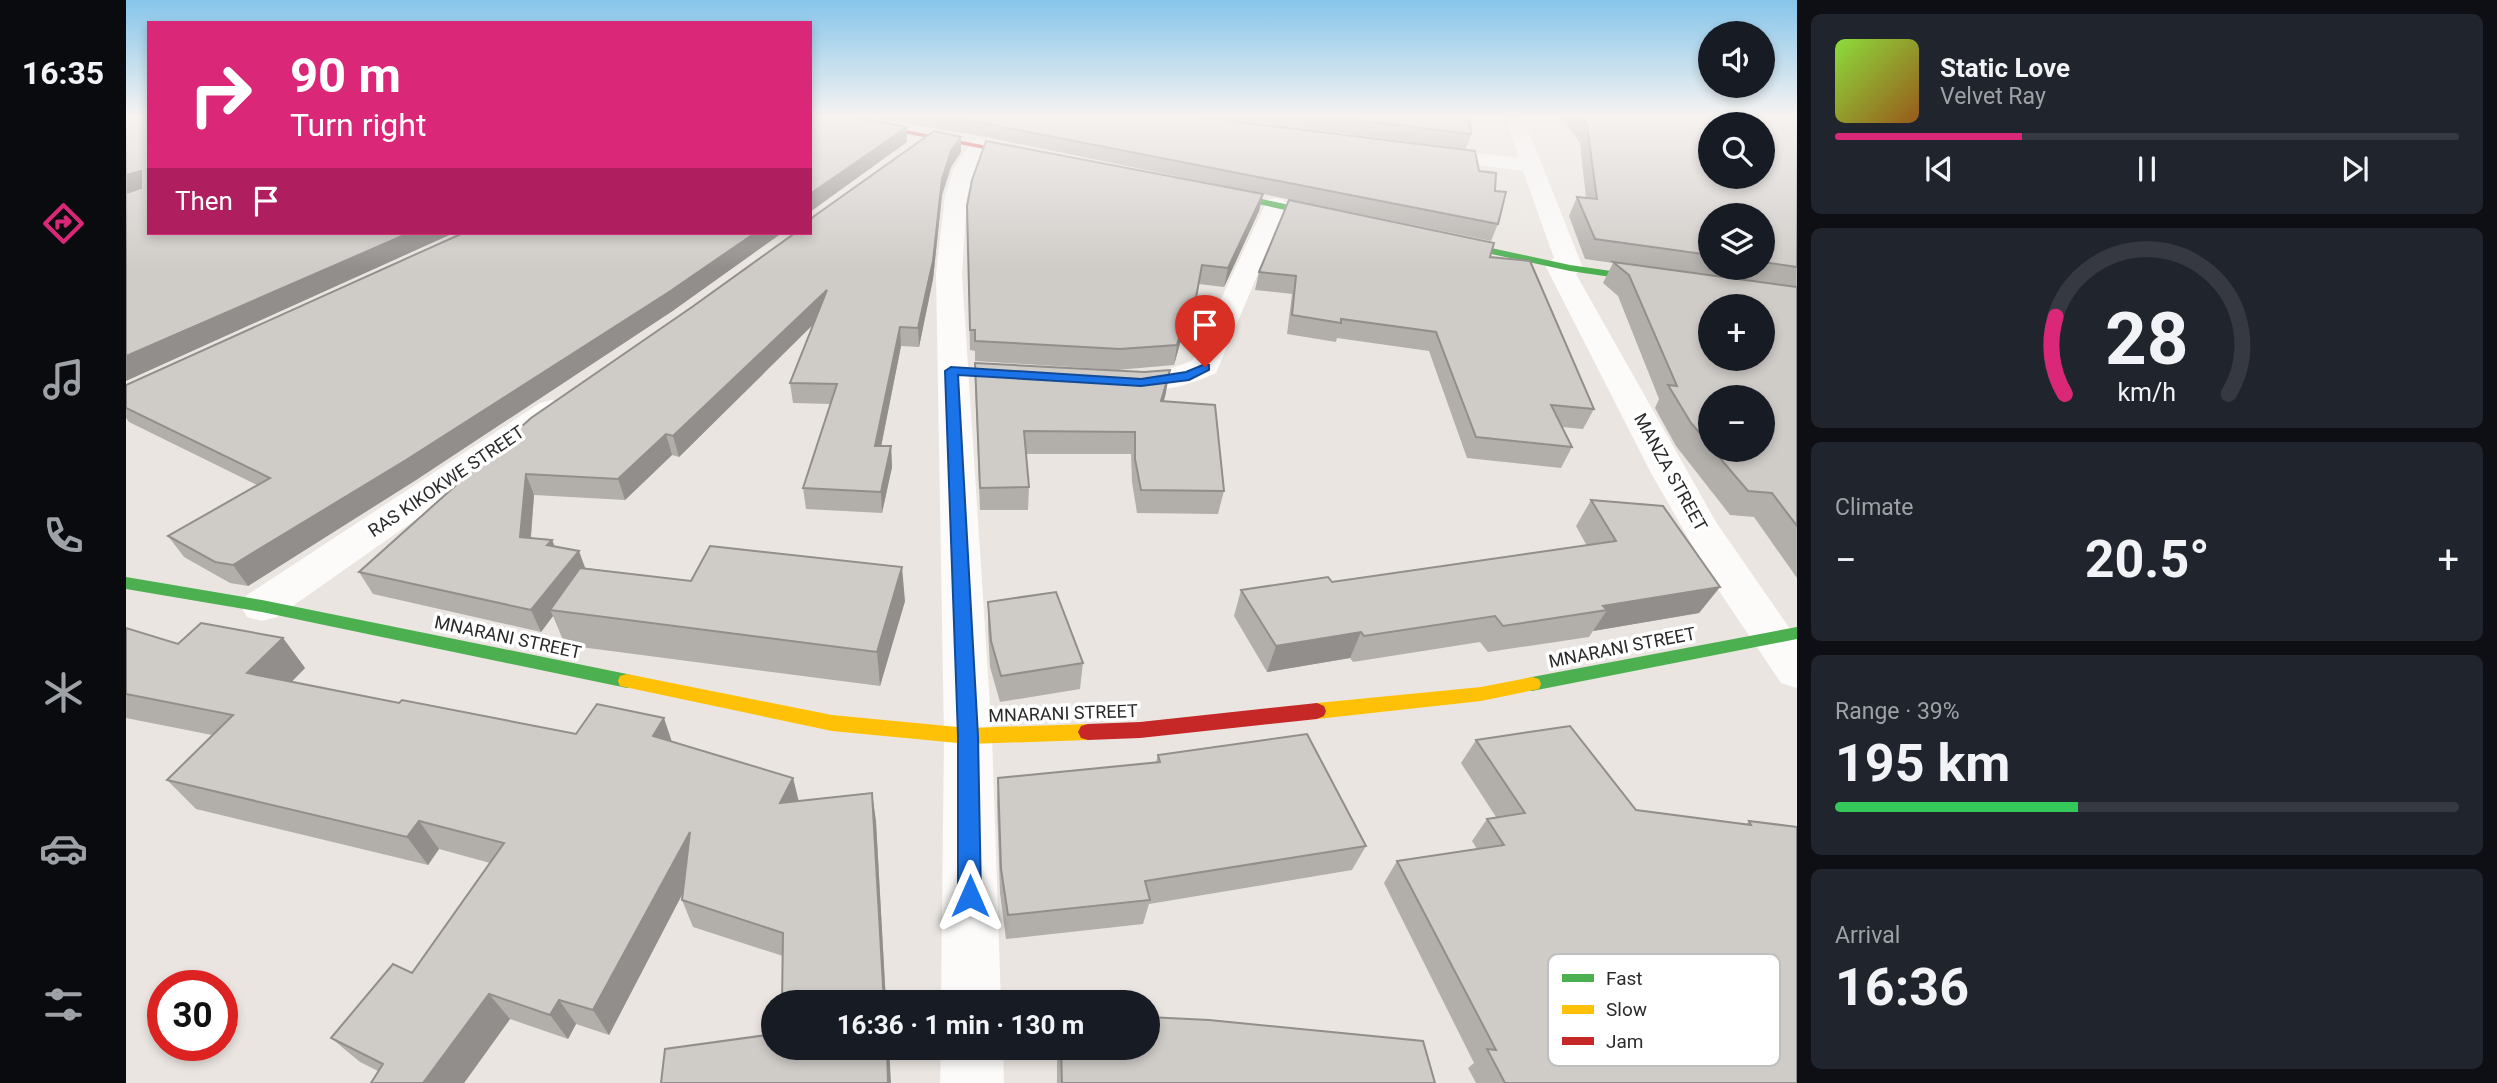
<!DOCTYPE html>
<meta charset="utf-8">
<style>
:root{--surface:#171b24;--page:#20242c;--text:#f1f3f6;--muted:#9ea1a6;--line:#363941;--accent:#db2777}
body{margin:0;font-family:Roboto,sans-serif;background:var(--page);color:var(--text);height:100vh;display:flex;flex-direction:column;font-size:26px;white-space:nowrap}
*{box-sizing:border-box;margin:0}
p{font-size:23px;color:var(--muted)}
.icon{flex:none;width:38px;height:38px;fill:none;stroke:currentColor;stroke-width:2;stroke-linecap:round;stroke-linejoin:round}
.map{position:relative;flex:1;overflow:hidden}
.drawer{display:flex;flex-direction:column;gap:14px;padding:14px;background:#0d0f14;width:700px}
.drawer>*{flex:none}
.top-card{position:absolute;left:21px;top:21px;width:665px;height:214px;border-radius:0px;box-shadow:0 4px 10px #0003;background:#db2777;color:#fff;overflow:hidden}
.fabs{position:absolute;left:1572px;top:21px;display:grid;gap:14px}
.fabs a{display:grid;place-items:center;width:77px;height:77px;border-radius:50%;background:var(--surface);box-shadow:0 4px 10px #0003;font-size:35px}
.speed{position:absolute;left:21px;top:970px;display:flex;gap:14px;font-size:35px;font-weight:700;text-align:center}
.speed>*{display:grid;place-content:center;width:91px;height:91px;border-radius:50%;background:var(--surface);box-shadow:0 4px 10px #0003;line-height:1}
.speed .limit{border:10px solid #d22;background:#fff;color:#111}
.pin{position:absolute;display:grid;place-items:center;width:60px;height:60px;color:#fff;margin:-72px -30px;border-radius:50% 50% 50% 0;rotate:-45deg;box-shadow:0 0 7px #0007}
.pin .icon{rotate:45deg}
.me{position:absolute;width:77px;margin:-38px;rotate:0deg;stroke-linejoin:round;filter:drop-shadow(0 0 5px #0008)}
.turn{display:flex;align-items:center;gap:24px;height:147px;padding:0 28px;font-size:32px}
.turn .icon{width:91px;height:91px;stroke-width:2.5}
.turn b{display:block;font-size:49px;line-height:60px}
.then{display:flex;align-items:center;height:66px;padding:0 28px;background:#0003;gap:14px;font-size:26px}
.big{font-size:52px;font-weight:700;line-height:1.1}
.drawer .tile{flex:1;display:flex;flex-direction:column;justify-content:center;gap:10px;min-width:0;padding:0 24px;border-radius:10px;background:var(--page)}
.drawer .dial{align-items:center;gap:0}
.dial svg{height:182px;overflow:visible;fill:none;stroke:var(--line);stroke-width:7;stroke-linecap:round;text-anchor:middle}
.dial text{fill:var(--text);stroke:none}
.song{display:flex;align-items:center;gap:21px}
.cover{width:84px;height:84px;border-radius:10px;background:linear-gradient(135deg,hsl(90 70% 55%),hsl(30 70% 35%))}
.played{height:7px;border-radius:4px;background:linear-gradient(90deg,var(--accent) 30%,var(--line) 30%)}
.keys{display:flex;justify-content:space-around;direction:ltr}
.heat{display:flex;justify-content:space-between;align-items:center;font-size:38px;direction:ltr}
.charge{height:10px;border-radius:5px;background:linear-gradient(90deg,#34c759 39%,var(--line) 0)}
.trip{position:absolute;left:635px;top:990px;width:399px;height:70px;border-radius:35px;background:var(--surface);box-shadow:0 4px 10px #0003;font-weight:700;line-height:70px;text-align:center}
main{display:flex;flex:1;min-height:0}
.tab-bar{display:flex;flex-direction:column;width:126px;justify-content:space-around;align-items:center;background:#090b0e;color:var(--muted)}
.tab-bar .icon{width:49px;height:49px}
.tab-bar .on{color:var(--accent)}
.tab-bar b{font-size:32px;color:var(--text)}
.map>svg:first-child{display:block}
</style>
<main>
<nav class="tab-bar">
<b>16:35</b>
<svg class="icon on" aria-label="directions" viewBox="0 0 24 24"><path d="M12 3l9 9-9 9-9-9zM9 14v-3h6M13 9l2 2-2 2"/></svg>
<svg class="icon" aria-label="music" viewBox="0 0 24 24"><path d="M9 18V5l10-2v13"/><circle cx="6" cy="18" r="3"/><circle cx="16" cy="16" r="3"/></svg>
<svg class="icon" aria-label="phone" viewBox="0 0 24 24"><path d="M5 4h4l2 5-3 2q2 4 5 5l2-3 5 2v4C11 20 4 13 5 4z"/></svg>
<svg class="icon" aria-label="climate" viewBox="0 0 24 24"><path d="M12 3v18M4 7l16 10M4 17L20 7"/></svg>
<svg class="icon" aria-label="car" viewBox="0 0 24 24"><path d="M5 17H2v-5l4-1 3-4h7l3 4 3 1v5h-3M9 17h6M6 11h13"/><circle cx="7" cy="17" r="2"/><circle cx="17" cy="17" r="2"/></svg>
<svg class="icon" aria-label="filters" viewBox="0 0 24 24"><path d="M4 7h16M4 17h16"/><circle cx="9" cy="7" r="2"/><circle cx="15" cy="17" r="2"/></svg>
</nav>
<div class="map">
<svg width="1671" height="1083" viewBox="0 0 1671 1083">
<rect width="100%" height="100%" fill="#eae5e0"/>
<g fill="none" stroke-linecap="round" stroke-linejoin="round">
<!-- street -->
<g fill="#fcfbfa" fill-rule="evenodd">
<path d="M1379 117H1397L1457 268 1450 274 1590 522 1671 639V688L1655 683 1589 585 1525 473 1419 265 1428 258 1397 171 1299 158 1292 156 1289 152 1292 148 1299 146 1393 158Z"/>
<path d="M853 139 860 141 863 145 850 168 841 196 836 274 866 736 875 1003H815L818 736 810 274 819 196 828 168 846 141Z"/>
<path d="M1150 198 1158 200 1161 205 1090 373C1057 389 1017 396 981 388L976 381 981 374 1037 371 1066 361 1139 205 1142 200Z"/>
<path d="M425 400 436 403 441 410 436 417 151 617 136 621 121 617 115 606 121 595 414 403Z"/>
<path d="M815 1048H877L878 1083H814Z"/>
</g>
<!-- fast -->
<g fill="#4caf50" fill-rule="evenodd">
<path d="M1084 188 1210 215 1215 218 1210 221 1081 193 1079 191Z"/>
<path d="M1314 237 1444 265 1533 278 1538 281 1533 284 1444 271 1310 242V238Z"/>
<path d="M0 577 136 600 501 674 508 676 510 681 508 686 501 688 136 612 0 589Z"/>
<path d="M1671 627V639L1406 691 1399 689 1397 684 1399 679 1406 677Z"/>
</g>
<!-- slow -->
<g fill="#ffc107" fill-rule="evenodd">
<path d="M501 674 706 715 842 728 962 724 969 726 972 732 969 738 962 740 842 744 706 731 494 686 492 681 494 676Z"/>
<path d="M1406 677 1413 679 1415 684 1413 689 1355 701 1191 719 1184 716 1182 711 1184 706 1191 703 1355 687Z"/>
</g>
<!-- jam -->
<g fill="#c62828" fill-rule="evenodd">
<path d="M697 117H713L913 156 909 159Z"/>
<path d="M1191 703 1198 706 1200 711 1198 716 1191 719 1014 738 962 740 955 738 952 732 955 726 962 724 1014 722Z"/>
</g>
</g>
<!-- wall -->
<g fill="#b2afab" fill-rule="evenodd">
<path d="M745 117H1073L1353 171 1369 191 1372 224 1365 241 1137 194 1133 211 1098 287 1073 284 1066 323 1060 322 1048 365 991 370 849 361V351L844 350 841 224 1103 187 854 136Z"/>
<path d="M1090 117H1341L1345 134 1340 149Z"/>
<path d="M1435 117H1671V578L1628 517 1604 515 1550 446 1529 408 1533 399 1492 296 1477 283 1487 263 1459 259 1443 216 1451 197 1460 198 1454 143ZM1584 215H1636V268H1584ZM1584 397 1636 450H1584Z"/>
<path d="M835 152 825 167 816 195 807 279 793 347 775 346 755 446H765L766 467 756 513 680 509 677 488 705 404 667 403 664 383 687 324 553 457 546 455 499 500 408 495 405 538 426 540 429 547 460 568 565 581 779 601 754 686 439 645 427 616 415 632 247 594 233 572 566 307Z"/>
<path d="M1364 257 1468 409 1457 429 1436 427 1446 447 1435 468 1341 458 1303 351 1211 338 1210 342 1161 334 1166 294 1129 290 1133 272Z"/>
<path d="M548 310 290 480 122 586 104 583 58 557 42 536 131 485 3 422 0 418V385Z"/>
<path d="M849 363 1040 392 1038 401 1098 491 1092 514 1011 513 1006 482 1005 454H900L903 487 902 510H854L849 384Z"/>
<path d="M1465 500 1594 587 1573 613 1467 631 1463 637 1362 652 1354 642 1227 662 1224 658 1141 672 1108 616 1115 590 1206 582 1461 546 1450 526Z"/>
<path d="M862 602 957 663 954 689 874 702 864 667 862 628Z"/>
<path d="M0 628 52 644 157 638 179 668 165 682 273 703 450 734 546 742 667 778 672 801 746 793 750 822 760 1003H656L657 956 567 927 556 900 557 893 483 1035 450 1024 442 1039 384 1019 338 1083H245L252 1071 234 1062 205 1038 286 973 364 863 313 849 302 865 70 809 41 780 86 735 0 718Z"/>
<path d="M1350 740 1510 810 1620 824 1623 821 1671 827V1083H1350L1342 1068 1348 1063 1258 883 1271 861 1351 849 1346 841 1361 819 1370 817 1335 763Z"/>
<path d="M1032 755 1240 846 1226 870 1023 904 1017 924 880 939 874 893 871 803 872 778 1030 762Z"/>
<path d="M931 1048H1022L1309 1083H931Z"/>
</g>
<!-- shaded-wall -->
<g fill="#918e8b">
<path d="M781 127V142L684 212V194Z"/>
<path d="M835 137V152L825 167 816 195 807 279 793 347 792 328 816 179 825 151Z"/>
<path d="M15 171 23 187 0 194V175Z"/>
<path d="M1137 194 1133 211 1098 287 1102 268Z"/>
<path d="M283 233H328L0 381V356Z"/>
<path d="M629 233H656L548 310 290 480 122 586 107 565Z"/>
<path d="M701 290 703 309 553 457 547 436Z"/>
<path d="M1063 303 1060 322 1048 365 1051 345Z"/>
<path d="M774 327 775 346 751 467 749 446Z"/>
<path d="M1044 370 1040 392 1032 423 1035 401Z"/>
<path d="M540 434 546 455 499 500 492 479Z"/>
<path d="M765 446 766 467 756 513 755 492Z"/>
<path d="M400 474 408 495 403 558 394 537Z"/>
<path d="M426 540 435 562 421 545Z"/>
<path d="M453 551 461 573 424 610 427 616 415 632 405 610Z"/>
<path d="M776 567 779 601 754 686 751 652Z"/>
<path d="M1594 587 1573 613 1467 631 1481 610 1477 606Z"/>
<path d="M1235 632 1224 658 1141 672 1150 646Z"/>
<path d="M157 638 179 668 145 703 121 673Z"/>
<path d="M538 718 548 748 527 736Z"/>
<path d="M667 778 674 806 654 803Z"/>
<path d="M746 793 750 822 760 1003H758Z"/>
<path d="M293 821 313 849 302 865 281 837Z"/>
<path d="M564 832 574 860 483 1035 467 1010Z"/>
<path d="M363 994 384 1019 338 1083H297Z"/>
<path d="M433 1000 450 1024 442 1039 424 1015Z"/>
<path d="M761 1048H763L765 1083H762Z"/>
</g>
<!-- building -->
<g fill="#cfcbc7" stroke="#918e8b" stroke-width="2" fill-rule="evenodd">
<path d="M0 117H23V233H283L0 356V193L15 188V171L0 175Z"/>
<path d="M684 117H729L781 127 684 194Z"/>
<path d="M826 117H1073L1349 151 1353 171 1370 173 1369 191 1380 192 1372 224Z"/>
<path d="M1208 117H1341L1344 124 1345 134Z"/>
<path d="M1455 117H1671V267L1636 262V215H1584V255L1469 239 1451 197 1471 199 1461 126ZM1584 124H1636V177H1584Z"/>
<path d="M808 131 835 137 825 151 816 179 807 261 792 328 774 327 749 446H765L755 492 677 488 711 384 664 383 701 290 547 436 540 434 492 479 400 474 394 537 426 540 421 545 453 551 405 610 233 572 405 418 566 307 669 233H684V221L687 217Z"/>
<path d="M860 141 1137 194 1102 268 1076 265 1069 303H1063L1051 345 994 349 849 341V330H844L841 206 846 180Z"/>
<path d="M1163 200 1368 243 1364 257 1404 261 1468 409 1425 405 1446 447 1350 437 1310 332 1215 319V323L1166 315 1170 276 1133 272Z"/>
<path d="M337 233H629L543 292 280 460 107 565 89 562 42 536 144 478 0 408V385Z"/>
<path d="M1487 262 1671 287V526L1646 493 1622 491 1587 450H1636V397H1584V445L1565 423 1542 385 1551 386 1503 275ZM1584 306H1636V359H1584Z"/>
<path d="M849 363 1018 372 1044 370 1035 401 1089 405 1098 491 1015 490 1009 459V432L898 431 903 487 854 488Z"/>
<path d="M1465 500 1537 506 1594 587 1477 606 1481 610 1377 626 1369 616 1238 636 1235 632 1150 646 1115 590 1202 577 1206 582 1490 541Z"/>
<path d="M584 546 776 567 751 652 424 610 454 568 565 581Z"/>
<path d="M930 592 957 663 875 676 865 641 862 602Z"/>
<path d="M75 623 157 638 121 673 273 703 276 700 450 734 471 704 538 718 527 736 667 778 654 803 746 793 758 1003H656L657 933 556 900 564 832 467 1010 433 1000 424 1015 363 994 297 1083H245L257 1064 205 1038 267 964 286 973 378 843 293 821 281 837 41 780 107 715 0 694V628L52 644Z"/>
<path d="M1444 726 1510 810 1625 825 1623 821 1671 827V1083H1379L1361 1049 1370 1050 1271 861 1378 845 1361 819 1399 813 1350 740Z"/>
<path d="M1181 734 1240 846 1019 881 1024 900 882 915 875 869 872 778 1034 762 1032 755Z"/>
<path d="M1022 1017 1083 1020 1297 1041 1309 1083H936L935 1048H1022Z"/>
<path d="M648 1034V1048H761L762 1083H535L539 1049Z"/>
</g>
<!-- sky -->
<linearGradient id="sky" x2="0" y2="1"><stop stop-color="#86c5ea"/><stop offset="0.43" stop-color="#f6f3f1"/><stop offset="1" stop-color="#f6f3f1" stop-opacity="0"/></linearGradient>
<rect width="1671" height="269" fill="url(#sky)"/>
<!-- route -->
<path fill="#1a73e8" stroke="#114b97" stroke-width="2" d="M1079 364 1083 365V370L1063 380 1015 386 832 375 852 736 855 896 852 903 844 907 836 903 832 896V736L819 371 825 367 1015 379 1060 372Z"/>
<g text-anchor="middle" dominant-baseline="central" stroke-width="7" stroke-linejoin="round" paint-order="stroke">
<!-- street labels -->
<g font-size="18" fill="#2b2b2b" stroke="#fff">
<text transform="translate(1545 472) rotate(61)">MANZA STREET</text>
<text transform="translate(320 481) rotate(-34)">RAS KIKOKWE STREET</text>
<text transform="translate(382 637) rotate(12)">MNARANI STREET</text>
<text transform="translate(1496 647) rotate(-11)">MNARANI STREET</text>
<text transform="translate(937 713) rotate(-2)">MNARANI STREET</text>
</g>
</g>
<!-- legend -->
<rect x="1422" y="954" width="232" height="112" rx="10" fill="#fff" stroke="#bfbfbf" stroke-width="2"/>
<rect x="1436" y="974" width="32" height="8" fill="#4caf50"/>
<rect x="1436" y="1005" width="32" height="9" fill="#ffc107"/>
<rect x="1436" y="1037" width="32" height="8" fill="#c62828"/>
<g font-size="19" fill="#2b2b2b">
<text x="1480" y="985">Fast</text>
<text x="1480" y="1016">Slow</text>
<text x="1480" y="1048">Jam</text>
</g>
</svg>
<div class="fabs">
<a><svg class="icon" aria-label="sound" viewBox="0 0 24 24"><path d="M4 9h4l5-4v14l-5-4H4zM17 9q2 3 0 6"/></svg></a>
<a><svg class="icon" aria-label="search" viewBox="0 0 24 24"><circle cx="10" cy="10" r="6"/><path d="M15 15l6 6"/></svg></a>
<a><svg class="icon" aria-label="layers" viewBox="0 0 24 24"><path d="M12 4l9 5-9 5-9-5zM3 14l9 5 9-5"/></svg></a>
<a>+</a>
<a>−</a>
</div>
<div class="speed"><div class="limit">30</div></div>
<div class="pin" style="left:1079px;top:367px;background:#d93025"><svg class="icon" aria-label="arrive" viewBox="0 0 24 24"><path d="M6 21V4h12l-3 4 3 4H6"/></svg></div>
<svg class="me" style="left:844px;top:896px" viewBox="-20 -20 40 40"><path d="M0-17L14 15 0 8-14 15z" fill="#1a73e8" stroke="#fff" stroke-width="4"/></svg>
<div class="trip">16:36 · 1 min · 130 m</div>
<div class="top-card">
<div class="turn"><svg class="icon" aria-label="right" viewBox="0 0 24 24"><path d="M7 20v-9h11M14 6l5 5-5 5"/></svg><div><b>90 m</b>Turn right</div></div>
<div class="then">Then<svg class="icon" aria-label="arrive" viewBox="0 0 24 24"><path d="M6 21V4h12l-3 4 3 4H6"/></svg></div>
</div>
</div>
<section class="drawer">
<div class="tile">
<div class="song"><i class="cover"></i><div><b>Static Love</b><p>Velvet Ray</p></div></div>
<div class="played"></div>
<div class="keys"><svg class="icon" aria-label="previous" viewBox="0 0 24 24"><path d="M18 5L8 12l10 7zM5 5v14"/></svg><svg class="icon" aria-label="pause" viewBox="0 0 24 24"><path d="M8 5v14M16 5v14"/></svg><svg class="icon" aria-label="next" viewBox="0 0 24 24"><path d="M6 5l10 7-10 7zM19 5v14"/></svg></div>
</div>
<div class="tile dial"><svg viewBox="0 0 100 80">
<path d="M14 69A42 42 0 1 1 86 69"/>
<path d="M14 69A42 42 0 0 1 10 35" stroke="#db2777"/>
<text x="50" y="56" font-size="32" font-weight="700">28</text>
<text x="50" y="72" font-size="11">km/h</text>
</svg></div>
<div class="tile"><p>Climate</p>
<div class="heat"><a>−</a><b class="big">20.5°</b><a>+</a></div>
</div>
<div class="tile"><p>Range · 39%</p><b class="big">195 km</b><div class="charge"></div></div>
<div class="tile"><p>Arrival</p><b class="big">16:36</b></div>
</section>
</main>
